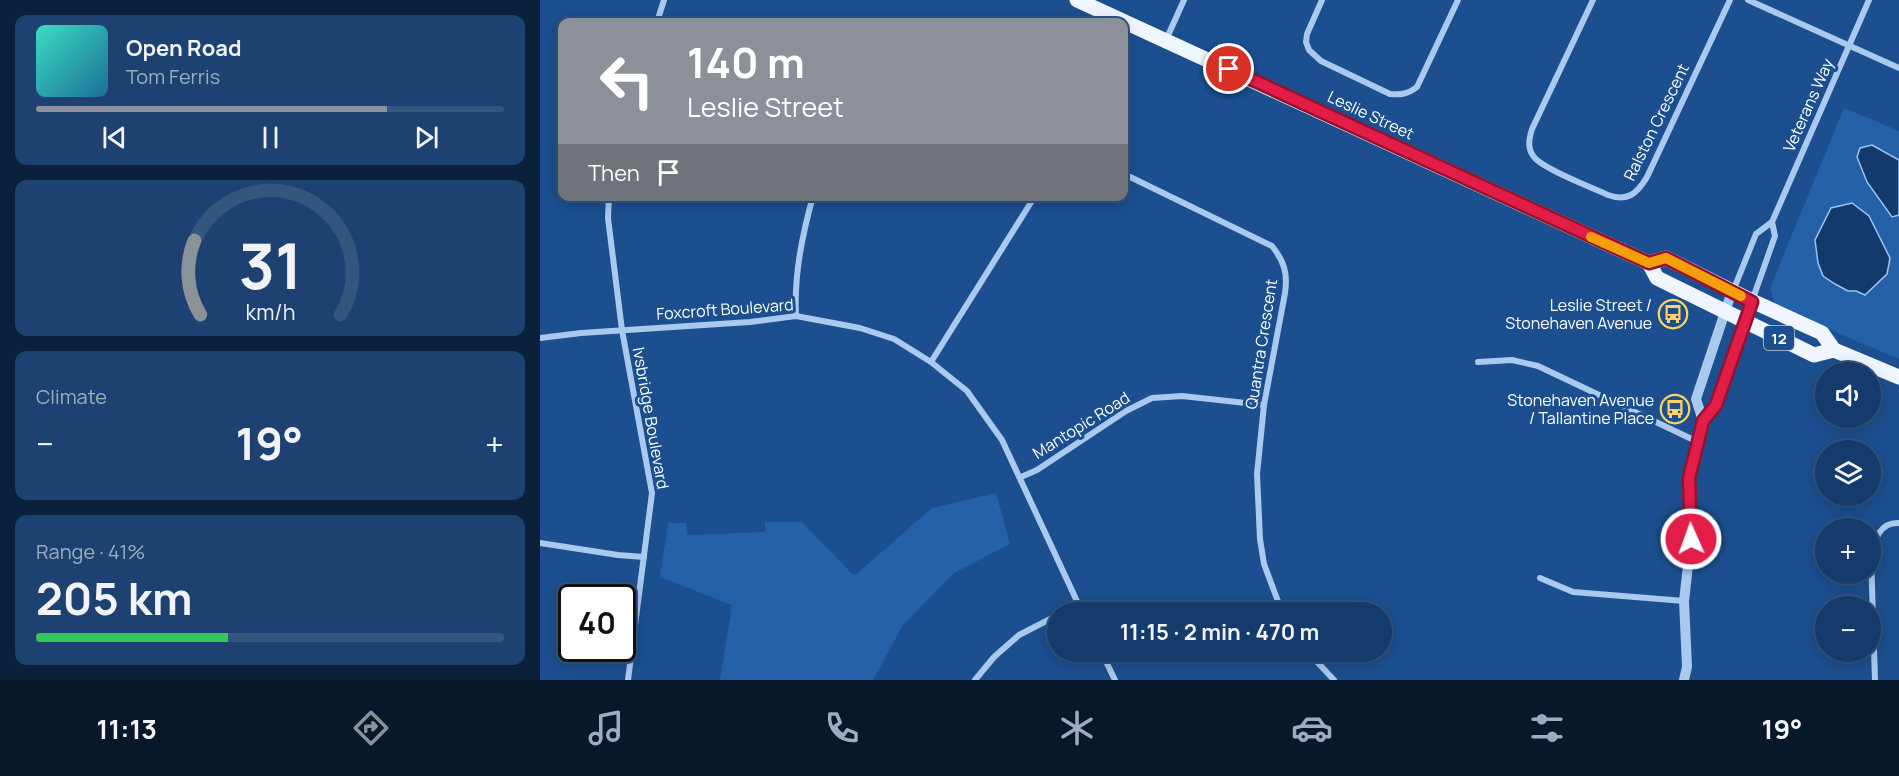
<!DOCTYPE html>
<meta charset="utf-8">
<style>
:root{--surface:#143b6b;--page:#1d4271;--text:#f1f3f6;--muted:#9dadc1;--line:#33557e;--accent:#8c9099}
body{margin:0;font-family:Manrope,sans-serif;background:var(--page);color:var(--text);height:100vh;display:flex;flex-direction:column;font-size:22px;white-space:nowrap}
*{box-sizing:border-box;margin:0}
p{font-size:20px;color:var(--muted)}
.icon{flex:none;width:33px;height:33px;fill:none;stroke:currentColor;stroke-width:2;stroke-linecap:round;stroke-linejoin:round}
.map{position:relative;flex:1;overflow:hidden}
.panel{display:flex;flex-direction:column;gap:15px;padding:15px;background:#0b203b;width:540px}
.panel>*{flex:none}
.hud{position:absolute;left:18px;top:18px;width:570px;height:183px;border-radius:12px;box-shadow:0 3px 15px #0003,0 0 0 2px var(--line);background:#8c9099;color:#fff;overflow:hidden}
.controls{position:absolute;left:1275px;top:362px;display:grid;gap:12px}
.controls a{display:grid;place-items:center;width:66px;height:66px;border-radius:50%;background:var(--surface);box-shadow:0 3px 15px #0003,0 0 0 2px var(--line);font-size:30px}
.speed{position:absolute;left:18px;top:584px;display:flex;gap:12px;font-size:30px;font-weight:700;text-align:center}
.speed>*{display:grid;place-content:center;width:78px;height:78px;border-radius:50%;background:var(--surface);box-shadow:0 3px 15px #0003,0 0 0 2px var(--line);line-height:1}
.speed .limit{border:3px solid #111;border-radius:9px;background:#fff;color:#111}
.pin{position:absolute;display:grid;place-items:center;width:51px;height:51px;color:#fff;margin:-26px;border:3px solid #fff;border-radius:50%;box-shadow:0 2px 6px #0007}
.me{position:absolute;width:66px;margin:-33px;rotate:358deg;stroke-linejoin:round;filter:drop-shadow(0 0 4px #0008)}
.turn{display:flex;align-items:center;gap:21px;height:126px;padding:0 30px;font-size:27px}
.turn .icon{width:78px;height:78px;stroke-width:2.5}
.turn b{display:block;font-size:42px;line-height:51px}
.then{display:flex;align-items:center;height:57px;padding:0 30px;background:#0003;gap:12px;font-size:22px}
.big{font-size:45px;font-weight:700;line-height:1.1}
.panel .widget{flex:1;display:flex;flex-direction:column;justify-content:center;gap:9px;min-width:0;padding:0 21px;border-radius:12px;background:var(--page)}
.panel .dial{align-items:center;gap:0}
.dial svg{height:156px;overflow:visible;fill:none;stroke:var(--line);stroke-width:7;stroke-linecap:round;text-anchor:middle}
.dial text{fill:var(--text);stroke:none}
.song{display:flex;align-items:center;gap:18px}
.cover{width:72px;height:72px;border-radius:9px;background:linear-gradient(135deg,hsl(170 70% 55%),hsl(200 70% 35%))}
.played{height:6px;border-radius:3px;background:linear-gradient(90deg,var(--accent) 75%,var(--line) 75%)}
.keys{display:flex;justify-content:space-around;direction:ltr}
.heat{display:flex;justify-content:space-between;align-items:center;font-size:33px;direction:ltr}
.charge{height:9px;border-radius:4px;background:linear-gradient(90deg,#34c759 41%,var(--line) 0)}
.trip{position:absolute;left:507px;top:602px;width:345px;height:60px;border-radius:30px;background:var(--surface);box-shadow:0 3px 15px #0003,0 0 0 2px var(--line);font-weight:700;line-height:60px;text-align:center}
.dock{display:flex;height:96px;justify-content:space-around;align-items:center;background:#08182b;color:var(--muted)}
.dock .icon{width:42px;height:42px}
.dock .current{color:var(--accent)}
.dock b{font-size:27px;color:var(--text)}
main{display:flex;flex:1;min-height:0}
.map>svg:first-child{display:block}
</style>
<main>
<section class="panel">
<div class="widget">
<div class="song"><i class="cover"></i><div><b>Open Road</b><p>Tom Ferris</p></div></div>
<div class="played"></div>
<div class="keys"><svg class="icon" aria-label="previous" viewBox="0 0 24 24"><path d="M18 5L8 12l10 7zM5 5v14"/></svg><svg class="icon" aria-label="pause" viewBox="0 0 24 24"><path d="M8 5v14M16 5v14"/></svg><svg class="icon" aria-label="next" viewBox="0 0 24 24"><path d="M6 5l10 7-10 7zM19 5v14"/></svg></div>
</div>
<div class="widget dial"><svg viewBox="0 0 100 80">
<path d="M14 69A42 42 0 1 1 86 69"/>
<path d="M14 69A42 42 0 0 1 11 31" stroke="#8c9099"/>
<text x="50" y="56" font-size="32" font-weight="700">31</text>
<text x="50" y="72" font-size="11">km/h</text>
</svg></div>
<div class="widget"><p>Climate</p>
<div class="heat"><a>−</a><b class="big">19°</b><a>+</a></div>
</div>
<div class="widget"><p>Range · 41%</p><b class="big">205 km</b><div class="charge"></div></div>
</section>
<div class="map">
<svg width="1359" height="680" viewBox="0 0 1359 680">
<rect width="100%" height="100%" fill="#1b4f8f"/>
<!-- green -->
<g fill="#2461a8">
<path d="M1304 108 1359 131V359L1236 307 1230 288Z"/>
<path d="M456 493 470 544 414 573 363 625 333 680H180L192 605 120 577 128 523H146L147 535 225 532V522H262L314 576 392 508Z"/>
</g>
<!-- water -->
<g fill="#123a6d" stroke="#9cc4f0" stroke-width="1.5">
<path d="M1332 145 1359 160V215L1352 217 1327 182 1317 157 1320 148Z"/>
<path d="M1312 203 1329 216 1350 258 1347 274 1325 295 1316 291H1308L1295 284 1283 276 1278 263 1275 240 1291 208Z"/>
</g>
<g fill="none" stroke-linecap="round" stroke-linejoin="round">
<!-- minor -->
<g stroke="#a9c9ee" stroke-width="6">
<path d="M782 0 767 34 766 42 769 50 781 61 850 94C861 95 868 94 877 87L918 0"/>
<path d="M1053 0 992 129C989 139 987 148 994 157 1003 169 1051 187 1068 195 1087 202 1097 194 1107 177L1190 0"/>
<path d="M1208 0 1359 68"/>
<path d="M117 22 124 0"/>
<path d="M626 40 644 0"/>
<path d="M584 174 732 246C744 261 748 273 745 293L724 405 717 474 720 539 724 564 742 612"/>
<path d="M69 196 68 218 82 330 112 493 88 680"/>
<path d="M1193 291 1216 234 1232 222 1329 0"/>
<path d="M256 316C254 275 262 236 273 196"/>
<path d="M1205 321 1235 236 1232 222"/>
<path d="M0 338 41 333 210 322 256 316 320 328 354 339 391 362 427 391 462 440 542 612"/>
<path d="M391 362 495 196"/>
<path d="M938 362 972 360 998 366 1158 442"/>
<path d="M481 477 497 470 586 411 612 398 642 396 724 405"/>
<path d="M0 543 78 555 104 557"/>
<path d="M1000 578 1033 592 1144 601"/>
<path d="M523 612 538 604"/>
<path d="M561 651 575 680"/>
<path d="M767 651 794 680"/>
<path d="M435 680 454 657 479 635 518 615"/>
<path d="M1335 680 1331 555C1335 539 1340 522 1359 523"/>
</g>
<!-- tertiary -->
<g stroke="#a9c9ee" stroke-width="10">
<path d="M1163 421 1156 399 1192 291"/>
<path d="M1144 680 1147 667 1144 601 1151 539 1149 478 1163 421 1176 405 1204 322"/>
</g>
<!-- primary -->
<g stroke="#f0f6ff" stroke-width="15">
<path d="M537 0 1109 263 1117 278 1274 355 1294 350"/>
<path d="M1109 263 1126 258 1212 301 1282 333 1294 350 1359 377"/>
</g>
</g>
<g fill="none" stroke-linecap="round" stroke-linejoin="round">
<!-- route casing -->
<g stroke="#92132f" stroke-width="15">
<path id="route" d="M689 69 1109 263 1126 258 1212 302 1176 405 1163 421 1158 442 1149 478 1151 539"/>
</g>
<!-- route -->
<use href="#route" stroke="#e11d48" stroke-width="10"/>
<!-- slow -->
<path stroke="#f59e0b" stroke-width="10" d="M1051 237 1109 263 1126 258 1201 296"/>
</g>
<!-- icons -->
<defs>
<g id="bus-ring" transform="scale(1.5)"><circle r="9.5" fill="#1b4f8f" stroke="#ffd166" stroke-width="1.5"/><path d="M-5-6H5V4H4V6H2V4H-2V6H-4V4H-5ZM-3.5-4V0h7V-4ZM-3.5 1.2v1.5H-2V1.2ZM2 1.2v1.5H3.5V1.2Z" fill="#ffd166"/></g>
</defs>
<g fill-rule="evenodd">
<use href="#bus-ring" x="1133" y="314"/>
<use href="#bus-ring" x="1135" y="409"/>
</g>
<g text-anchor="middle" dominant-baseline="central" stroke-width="6" stroke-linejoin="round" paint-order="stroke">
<!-- shield labels -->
<rect fill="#1b4f8f" stroke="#bbcadd" stroke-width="1.5" x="1224" y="326" width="30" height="24" rx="4.5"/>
<g font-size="15" font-weight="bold" fill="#fff">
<text x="1239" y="338">12</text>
</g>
<!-- street labels -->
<g font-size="16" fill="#fff" stroke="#1b4f8f">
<text transform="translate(1268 105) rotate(-66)">Veterans Way</text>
<text transform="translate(831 115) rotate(25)">Leslie Street</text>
<text transform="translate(1116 122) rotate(-64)">Ralston Crescent</text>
<text transform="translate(185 309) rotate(-4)">Foxcroft Boulevard</text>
<text transform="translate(721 344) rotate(-81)">Quantra Crescent</text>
<text transform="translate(111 418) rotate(80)">Ivsbridge Boulevard</text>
<text transform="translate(541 425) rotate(-32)">Mantopic Road</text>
</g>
<!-- poi labels -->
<g font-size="16" fill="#fff" stroke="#1b4f8f" text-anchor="end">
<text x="1112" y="305">Leslie Street /<tspan x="1112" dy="18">Stonehaven Avenue</tspan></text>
<text x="1114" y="400">Stonehaven Avenue<tspan x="1114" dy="18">/ Tallantine Place</tspan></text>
</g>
</g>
</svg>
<div class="controls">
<a><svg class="icon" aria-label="sound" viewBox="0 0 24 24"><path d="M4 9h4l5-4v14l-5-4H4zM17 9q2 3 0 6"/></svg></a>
<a><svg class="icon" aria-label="layers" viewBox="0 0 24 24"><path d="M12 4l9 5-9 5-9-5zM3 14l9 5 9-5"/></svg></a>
<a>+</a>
<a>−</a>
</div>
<div class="speed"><div class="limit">40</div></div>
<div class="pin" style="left:689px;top:69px;background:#d93025"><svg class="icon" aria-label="arrive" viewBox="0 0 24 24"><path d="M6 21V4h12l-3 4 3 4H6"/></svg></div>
<svg class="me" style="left:1151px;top:539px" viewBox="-20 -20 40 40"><circle r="17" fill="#e11d48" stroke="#fff" stroke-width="3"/><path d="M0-11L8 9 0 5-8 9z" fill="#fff"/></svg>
<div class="trip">11:15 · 2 min · 470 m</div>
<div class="hud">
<div class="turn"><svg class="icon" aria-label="left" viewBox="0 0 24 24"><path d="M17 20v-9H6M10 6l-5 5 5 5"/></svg><div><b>140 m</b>Leslie Street</div></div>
<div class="then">Then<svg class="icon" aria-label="arrive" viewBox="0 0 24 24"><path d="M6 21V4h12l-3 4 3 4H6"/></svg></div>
</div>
</div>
</main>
<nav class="dock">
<b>11:13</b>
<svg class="icon current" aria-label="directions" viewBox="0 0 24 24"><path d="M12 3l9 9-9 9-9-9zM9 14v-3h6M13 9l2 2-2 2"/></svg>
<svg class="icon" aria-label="music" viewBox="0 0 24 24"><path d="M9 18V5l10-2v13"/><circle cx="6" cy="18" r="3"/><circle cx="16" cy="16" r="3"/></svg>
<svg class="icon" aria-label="phone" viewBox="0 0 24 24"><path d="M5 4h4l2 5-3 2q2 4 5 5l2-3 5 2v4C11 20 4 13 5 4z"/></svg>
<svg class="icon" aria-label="climate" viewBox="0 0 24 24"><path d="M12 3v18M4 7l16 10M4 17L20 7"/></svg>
<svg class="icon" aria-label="car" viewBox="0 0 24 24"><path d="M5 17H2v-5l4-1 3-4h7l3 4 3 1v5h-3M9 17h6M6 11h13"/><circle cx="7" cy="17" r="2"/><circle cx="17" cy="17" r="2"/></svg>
<svg class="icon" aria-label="filters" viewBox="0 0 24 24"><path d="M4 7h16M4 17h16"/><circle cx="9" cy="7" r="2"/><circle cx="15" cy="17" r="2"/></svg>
<b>19°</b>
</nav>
